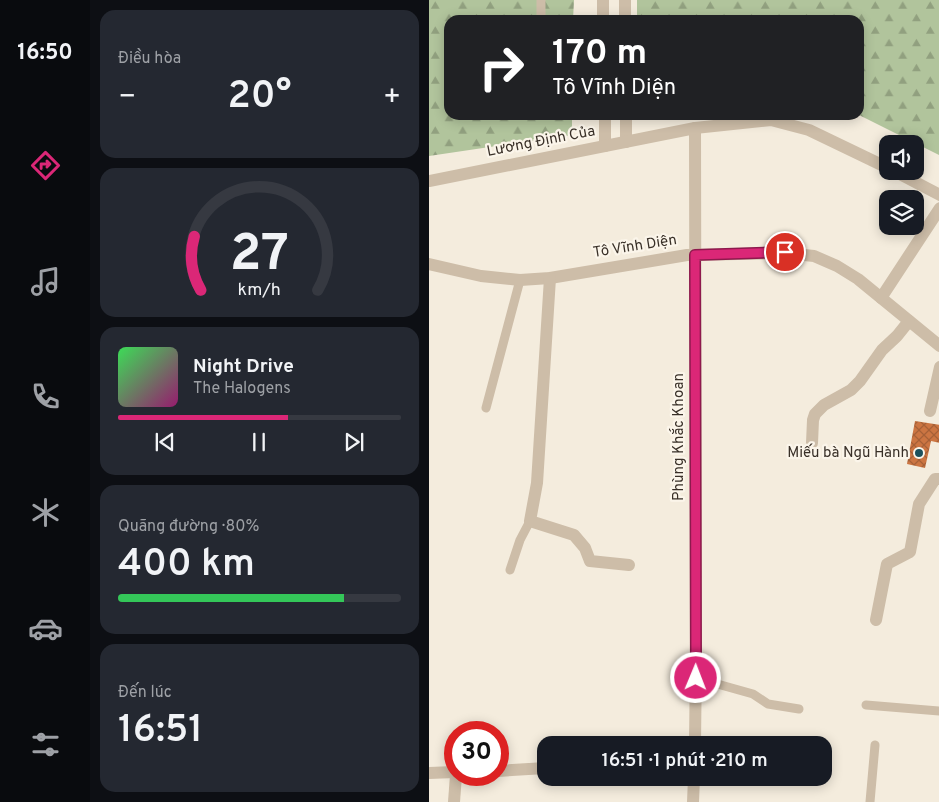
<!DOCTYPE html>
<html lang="vi">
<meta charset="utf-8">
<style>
:root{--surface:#171b24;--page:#242831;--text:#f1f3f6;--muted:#9ea1a6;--line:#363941;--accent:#db2777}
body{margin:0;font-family:Overpass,sans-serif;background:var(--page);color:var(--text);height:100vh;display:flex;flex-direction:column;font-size:19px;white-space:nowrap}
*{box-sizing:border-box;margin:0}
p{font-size:16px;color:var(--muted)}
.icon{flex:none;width:28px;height:28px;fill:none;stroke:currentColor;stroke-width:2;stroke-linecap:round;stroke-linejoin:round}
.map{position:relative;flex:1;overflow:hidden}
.side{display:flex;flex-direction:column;gap:10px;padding:10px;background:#0d0f14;width:339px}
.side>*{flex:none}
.top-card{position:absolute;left:15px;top:15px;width:420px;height:105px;border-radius:15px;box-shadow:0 2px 12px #0003;background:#202124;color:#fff;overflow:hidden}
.fabs{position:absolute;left:450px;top:135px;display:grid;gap:10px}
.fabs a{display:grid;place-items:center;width:45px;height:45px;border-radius:10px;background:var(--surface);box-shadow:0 2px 12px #0003;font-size:25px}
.speed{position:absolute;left:15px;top:721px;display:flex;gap:10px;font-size:25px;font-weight:700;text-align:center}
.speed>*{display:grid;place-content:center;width:65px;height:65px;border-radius:50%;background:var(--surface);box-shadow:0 2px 12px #0003;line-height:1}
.speed .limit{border:8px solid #d22;background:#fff;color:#111}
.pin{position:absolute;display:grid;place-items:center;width:42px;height:42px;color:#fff;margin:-21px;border:2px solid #fff;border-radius:50%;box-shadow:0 1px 5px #0007}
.me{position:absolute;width:55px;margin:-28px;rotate:1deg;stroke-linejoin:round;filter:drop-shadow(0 0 4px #0008)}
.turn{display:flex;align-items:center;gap:18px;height:105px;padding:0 25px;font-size:22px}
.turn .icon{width:65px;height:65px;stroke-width:2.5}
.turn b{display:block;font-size:35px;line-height:42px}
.big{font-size:38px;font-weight:600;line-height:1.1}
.side .tile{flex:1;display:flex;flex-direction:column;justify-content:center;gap:8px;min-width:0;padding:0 18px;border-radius:15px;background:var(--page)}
.side .dial{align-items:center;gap:0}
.dial svg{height:130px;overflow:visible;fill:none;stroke:var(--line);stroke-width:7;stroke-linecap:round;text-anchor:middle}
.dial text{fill:var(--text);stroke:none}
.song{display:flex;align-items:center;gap:15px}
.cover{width:60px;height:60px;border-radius:8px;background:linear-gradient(135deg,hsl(130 70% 55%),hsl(320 70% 35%))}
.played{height:5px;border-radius:2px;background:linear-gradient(90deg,var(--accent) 60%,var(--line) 60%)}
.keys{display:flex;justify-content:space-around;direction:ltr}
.heat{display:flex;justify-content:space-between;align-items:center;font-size:28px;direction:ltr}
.charge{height:8px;border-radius:4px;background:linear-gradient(90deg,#34c759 80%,var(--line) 0)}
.trip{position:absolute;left:108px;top:736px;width:295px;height:50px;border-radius:15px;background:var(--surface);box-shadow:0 2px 12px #0003;font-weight:600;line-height:50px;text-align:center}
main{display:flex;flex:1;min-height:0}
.tab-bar{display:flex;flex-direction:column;width:90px;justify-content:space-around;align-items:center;background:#090b0e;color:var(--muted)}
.tab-bar .icon{width:35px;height:35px}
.tab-bar .selected{color:var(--accent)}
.tab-bar b{font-size:22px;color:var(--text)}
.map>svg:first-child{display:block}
</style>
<main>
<nav class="tab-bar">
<b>16:50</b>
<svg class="icon selected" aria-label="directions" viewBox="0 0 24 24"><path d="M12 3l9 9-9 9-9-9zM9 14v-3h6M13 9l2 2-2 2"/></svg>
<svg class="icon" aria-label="music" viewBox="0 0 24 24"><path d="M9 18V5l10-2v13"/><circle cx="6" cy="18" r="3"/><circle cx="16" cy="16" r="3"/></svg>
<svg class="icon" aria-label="phone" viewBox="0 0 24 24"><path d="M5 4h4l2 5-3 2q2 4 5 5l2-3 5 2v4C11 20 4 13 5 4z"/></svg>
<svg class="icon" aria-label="climate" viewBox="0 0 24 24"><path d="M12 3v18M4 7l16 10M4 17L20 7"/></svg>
<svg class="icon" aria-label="car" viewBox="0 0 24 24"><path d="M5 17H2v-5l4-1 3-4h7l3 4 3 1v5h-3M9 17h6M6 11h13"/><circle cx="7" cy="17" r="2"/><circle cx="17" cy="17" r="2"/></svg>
<svg class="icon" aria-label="filters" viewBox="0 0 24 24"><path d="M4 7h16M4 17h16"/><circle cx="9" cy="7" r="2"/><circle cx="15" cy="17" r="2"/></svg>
</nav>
<section class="side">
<div class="tile"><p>Điều hòa</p>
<div class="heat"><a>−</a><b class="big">20°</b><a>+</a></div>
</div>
<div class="tile dial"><svg viewBox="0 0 100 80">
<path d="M14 69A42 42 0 1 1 86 69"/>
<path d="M14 69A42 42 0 0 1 10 36" stroke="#db2777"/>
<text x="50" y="56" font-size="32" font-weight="700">27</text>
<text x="50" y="72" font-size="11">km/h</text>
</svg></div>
<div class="tile">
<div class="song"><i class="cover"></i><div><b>Night Drive</b><p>The Halogens</p></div></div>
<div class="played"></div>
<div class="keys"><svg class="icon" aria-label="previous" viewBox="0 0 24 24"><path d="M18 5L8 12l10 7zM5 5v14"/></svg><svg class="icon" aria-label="pause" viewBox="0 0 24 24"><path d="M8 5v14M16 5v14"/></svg><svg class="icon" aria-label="next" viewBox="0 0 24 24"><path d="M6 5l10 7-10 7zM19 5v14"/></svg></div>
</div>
<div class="tile"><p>Quãng đường · 80%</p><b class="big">400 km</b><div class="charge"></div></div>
<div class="tile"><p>Đến lúc</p><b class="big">16:51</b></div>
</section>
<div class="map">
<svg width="511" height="802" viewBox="0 0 511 802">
<defs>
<pattern id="forest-firs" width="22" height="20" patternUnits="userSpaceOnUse" patternTransform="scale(1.25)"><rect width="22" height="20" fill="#b1c49c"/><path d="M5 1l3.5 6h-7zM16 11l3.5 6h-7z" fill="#91a07f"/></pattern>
<pattern id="building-cross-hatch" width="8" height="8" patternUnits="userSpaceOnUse" patternTransform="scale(1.25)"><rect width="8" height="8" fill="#cc7542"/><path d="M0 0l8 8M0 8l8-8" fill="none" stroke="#a76037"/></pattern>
</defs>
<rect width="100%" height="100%" fill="#f4ecdd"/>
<!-- forest -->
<g fill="url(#forest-firs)">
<path d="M0 0H145L144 20H20V115H143V135L0 156Z"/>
<path d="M208 0H510V155L430 115V20H208Z"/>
</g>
<!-- building -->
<path fill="url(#building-cross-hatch)" d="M486 421 511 425V443L502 441 496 468 478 464Z"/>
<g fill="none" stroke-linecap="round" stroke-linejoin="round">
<!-- service -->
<g stroke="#cdbda8" stroke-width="9">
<path d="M112 20V0"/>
<path d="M57 408 91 280"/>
<path d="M81 570 91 540 101 521"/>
<path d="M267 678 324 694 339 704 370 709"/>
<path d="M437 705 511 711"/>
<path d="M441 802 446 745"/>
</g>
<!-- minor -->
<g stroke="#cdbda8" stroke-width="12">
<path d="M174 0V20"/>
<path d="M196 0V20"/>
<path d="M176 115V146"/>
<path d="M197 115V142"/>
<path d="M266 128 267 656 266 745"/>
<path d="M0 264 52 276 91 280 121 278 258 255 356 253 385 256 408 266 429 279 511 346"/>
<path d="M121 278 108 483 101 521 145 535 156 548 161 561 200 565"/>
<path d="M452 298 511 208"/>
<path d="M501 411 511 367"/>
<path d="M383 443 384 420 386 414 395 405 422 390 431 381 453 350 468 336 480 321"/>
<path d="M447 620 458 564 481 552 490 504 506 479H511"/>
<path d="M69 771 116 768"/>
<path d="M0 773 26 772"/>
<path d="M25 802 27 775"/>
<path d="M264 802 265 778"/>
</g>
<!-- tertiary -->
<g stroke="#cdbda8" stroke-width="12">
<path d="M465 171 511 195"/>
<path d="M0 181 266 128 342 120 380 130 459 168"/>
</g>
</g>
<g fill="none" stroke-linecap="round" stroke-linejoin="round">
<!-- route casing -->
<g stroke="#8e194d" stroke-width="12">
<path id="route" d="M267 678 266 255 356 252"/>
</g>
<!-- route -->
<use href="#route" stroke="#db2777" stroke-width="9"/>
</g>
<!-- markers -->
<circle fill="#1b515d" stroke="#fbf5ea" stroke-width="2" cx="490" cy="453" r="5"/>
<g text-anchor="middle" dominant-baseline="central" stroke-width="4.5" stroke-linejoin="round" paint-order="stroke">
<!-- street labels -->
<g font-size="15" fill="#393028" stroke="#fbf5ea">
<text transform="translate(112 142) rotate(-11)">Lương Định Của</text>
<text transform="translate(206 247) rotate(-9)">Tô Vĩnh Diện</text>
<text transform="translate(250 437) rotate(-90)">Phùng Khắc Khoan</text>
</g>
<!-- poi labels -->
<g font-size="15" fill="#393028" stroke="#fbf5ea" text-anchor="end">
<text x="480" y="453">Miếu bà Ngũ Hành</text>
</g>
</g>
</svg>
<div class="fabs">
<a><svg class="icon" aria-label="sound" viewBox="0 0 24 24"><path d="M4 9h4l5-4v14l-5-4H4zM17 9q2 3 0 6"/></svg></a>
<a><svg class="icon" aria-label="layers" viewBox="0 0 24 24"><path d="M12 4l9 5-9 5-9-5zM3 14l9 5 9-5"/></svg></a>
</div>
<div class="speed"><div class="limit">30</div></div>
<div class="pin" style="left:356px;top:252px;background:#d93025"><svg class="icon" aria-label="arrive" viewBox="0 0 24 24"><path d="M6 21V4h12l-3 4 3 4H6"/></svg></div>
<svg class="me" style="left:267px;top:678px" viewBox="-20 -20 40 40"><circle r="17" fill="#db2777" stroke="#fff" stroke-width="3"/><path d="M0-11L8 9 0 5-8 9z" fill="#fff"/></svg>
<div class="trip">16:51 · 1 phút · 210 m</div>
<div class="top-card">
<div class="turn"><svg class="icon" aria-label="right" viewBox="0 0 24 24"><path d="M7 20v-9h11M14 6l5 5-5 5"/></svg><div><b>170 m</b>Tô Vĩnh Diện</div></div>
</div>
</div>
</main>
